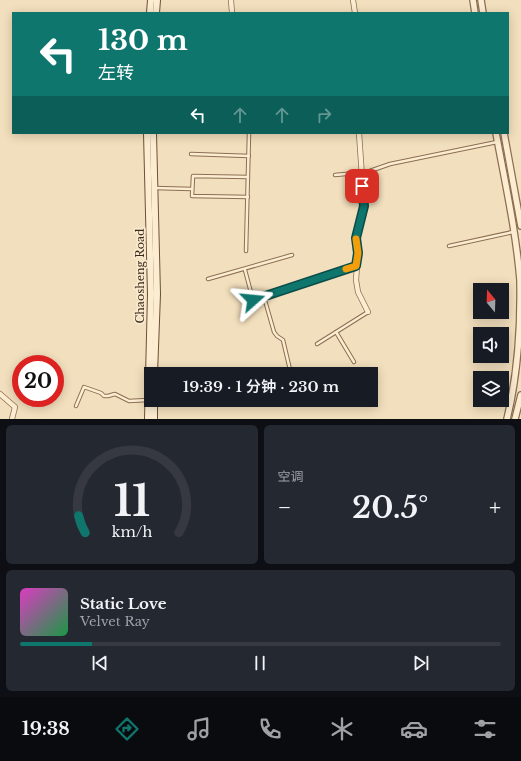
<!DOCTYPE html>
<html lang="zh">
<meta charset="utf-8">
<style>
:root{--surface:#171b24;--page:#242831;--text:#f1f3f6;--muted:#9ea1a6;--line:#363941;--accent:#0f766e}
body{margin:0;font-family:"Libre Baskerville","Noto Sans SC",serif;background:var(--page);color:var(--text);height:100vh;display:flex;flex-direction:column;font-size:15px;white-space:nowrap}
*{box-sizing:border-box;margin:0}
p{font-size:13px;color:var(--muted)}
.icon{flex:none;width:22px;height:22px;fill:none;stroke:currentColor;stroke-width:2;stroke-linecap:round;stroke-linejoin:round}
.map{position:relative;height:419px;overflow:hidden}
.drawer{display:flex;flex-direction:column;gap:6px;padding:6px;background:#0d0f14;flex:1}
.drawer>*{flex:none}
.guide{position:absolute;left:12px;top:12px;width:497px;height:122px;border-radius:0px;box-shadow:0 2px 10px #0003;background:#0f766e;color:#fff;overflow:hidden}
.needle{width:26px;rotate:341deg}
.controls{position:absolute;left:473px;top:283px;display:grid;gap:8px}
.controls a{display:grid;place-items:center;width:36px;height:36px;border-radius:0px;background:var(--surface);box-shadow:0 2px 10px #0003;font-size:20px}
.speed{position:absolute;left:12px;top:355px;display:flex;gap:8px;font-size:20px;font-weight:700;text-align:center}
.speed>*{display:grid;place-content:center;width:52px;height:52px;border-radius:50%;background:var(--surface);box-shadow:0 2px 10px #0003;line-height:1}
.speed .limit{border:6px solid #d22;background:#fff;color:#111}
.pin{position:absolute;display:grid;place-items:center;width:34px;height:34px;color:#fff;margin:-17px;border-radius:8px;box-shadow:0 2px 6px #0006}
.me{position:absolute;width:44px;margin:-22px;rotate:72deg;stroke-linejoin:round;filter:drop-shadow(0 0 3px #0008)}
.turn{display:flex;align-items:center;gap:14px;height:84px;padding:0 20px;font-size:18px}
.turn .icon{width:52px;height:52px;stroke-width:2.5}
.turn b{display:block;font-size:28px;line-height:34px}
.lanes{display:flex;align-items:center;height:38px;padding:0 20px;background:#0003;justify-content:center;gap:20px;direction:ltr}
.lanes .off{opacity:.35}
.big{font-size:30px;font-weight:600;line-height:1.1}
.drawer .widget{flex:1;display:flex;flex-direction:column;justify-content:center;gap:6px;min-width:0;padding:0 14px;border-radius:6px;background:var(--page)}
.drawer .dial{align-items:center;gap:0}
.dial svg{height:104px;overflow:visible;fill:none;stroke:var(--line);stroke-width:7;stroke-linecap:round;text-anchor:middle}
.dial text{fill:var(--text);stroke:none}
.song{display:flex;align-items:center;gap:12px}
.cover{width:48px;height:48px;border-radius:6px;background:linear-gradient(135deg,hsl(310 70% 55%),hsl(140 70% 35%))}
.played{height:4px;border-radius:2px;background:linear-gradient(90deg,var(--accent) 15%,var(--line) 15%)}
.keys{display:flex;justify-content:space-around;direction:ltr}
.heat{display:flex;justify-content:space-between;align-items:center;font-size:22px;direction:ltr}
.drawer .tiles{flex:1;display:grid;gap:6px;grid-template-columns:1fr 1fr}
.widget:last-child{grid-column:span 2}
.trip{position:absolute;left:144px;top:367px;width:234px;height:40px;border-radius:0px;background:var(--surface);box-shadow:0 2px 10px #0003;font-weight:600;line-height:40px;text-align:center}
.tabs{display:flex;height:64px;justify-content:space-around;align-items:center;background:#090b0e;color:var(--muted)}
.tabs .icon{width:28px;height:28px}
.tabs .current{color:var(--accent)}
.tabs b{font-size:18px;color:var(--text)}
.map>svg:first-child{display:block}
</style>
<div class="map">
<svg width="521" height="419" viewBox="0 0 521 419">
<rect width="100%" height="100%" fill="#f2dfbd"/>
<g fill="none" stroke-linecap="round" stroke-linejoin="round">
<!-- service casing -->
<g stroke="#8c6e54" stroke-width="4.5">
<g id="service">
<path d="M191 154 249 156"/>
<path d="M335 175 367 172 390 164 497 142"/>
<path d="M155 188 192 189"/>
<path d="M248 197 192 196 193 176 248 177"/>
<path d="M449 246 513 232"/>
<path d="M246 251 249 133"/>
<path d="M245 270 253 300 356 266"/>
<path d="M208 279 292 255"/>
<path d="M264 297 274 332 277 336 283 340 291 374"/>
<path d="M336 332 354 362"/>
<path d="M317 344 368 312"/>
<path d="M76 406 84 387 101 393 104 396H108L115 394 129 401 148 400"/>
</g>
</g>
<!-- minor casing -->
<g stroke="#8c6e54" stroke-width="6">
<g id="minor">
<path d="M231 0 232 13"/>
<path d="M353 0 355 13"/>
<path d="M359 133 364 206 356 238 358 253 356 280 358 292 368 312"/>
<path d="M0 394 15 407 12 419"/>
</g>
</g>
<!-- tertiary casing -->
<g stroke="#8c6e54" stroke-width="8">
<g id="tertiary">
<path d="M473 0 475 13"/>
<path d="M481 0 483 13"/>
<path d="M496 133C505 182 516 231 520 280 521 327 518 373 507 419"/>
<path d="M504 133 521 226"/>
<path d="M515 419 521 395"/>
</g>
</g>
<!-- secondary casing -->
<g stroke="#6e4f38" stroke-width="8">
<g id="secondary">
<path d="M150 13 151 0"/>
<path d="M156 13 157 0"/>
<path d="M147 133 151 294 148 419"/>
<path d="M153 133 157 294 154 374"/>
<path d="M154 419V400"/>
</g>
</g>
<!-- service -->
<use href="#service" stroke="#fcedd1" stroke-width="2.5"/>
<!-- minor -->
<use href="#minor" stroke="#fcedd1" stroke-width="4.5"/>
<!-- tertiary -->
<use href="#tertiary" stroke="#fcedd1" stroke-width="5.5"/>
<!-- secondary -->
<use href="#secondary" stroke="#fcedd1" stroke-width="6"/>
</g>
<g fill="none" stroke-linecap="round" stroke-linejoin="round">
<!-- route casing -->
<g stroke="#0a4d48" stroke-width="10">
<path id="route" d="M253 300 356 266 358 253 356 238 364 206 362 186"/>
</g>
<!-- route -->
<use href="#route" stroke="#0f766e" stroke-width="7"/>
<!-- slow -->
<path stroke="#f59e0b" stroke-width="7" d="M346 269 356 266 358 253 356 239"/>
</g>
<g text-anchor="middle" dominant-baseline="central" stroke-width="3.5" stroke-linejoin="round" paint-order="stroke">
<!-- street labels -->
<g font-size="11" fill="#3a281b" stroke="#f9eace">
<text transform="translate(140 276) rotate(-90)">Chaosheng Road</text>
</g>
</g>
</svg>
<div class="controls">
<a><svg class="needle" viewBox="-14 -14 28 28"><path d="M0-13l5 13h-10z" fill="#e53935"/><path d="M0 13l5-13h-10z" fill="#9ea1a6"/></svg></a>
<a><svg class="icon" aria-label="sound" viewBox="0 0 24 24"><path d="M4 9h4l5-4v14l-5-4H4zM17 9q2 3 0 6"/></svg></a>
<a><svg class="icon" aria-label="layers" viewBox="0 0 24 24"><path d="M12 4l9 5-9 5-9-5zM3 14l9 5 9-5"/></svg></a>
</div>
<div class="speed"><div class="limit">20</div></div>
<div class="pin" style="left:362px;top:186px;background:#d93025"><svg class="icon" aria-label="arrive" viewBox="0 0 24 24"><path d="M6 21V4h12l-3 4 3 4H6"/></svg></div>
<svg class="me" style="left:253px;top:300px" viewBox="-20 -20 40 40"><path d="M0-17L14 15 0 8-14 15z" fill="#0f766e" stroke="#fff" stroke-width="4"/></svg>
<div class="trip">19:39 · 1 分钟 · 230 m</div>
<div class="guide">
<div class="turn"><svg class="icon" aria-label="left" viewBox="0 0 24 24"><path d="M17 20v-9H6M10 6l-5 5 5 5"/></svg><div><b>130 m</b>左转</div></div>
<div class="lanes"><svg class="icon" aria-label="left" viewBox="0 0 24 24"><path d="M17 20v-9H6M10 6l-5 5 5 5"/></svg><svg class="icon off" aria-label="ahead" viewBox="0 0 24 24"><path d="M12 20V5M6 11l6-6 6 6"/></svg><svg class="icon off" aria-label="ahead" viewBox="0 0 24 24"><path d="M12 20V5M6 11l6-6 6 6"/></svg><svg class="icon off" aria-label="right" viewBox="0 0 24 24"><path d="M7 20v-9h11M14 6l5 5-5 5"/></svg></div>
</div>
</div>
<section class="drawer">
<div class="tiles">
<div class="widget dial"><svg viewBox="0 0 100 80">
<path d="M14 69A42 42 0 1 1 86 69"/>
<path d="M14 69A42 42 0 0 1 9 56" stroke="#0f766e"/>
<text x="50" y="56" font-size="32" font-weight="700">11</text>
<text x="50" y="72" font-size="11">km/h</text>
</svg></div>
<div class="widget"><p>空调</p>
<div class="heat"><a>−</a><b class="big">20.5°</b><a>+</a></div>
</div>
<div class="widget">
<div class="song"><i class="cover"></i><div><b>Static Love</b><p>Velvet Ray</p></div></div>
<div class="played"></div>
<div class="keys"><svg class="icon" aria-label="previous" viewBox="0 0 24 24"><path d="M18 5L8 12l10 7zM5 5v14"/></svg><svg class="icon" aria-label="pause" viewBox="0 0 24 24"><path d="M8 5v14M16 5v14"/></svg><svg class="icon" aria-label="next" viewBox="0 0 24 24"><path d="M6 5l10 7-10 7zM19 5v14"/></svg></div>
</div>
</div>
</section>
<nav class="tabs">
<b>19:38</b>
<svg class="icon current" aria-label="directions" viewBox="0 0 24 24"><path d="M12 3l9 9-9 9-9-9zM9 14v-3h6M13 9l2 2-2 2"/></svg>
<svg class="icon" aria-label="music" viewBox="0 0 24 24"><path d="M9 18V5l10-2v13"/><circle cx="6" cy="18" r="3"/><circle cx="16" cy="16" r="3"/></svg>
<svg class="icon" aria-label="phone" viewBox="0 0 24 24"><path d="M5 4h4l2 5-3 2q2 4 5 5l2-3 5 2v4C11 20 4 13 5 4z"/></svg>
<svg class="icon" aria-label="climate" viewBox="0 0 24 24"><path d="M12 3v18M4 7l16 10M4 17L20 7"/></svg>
<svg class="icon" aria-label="car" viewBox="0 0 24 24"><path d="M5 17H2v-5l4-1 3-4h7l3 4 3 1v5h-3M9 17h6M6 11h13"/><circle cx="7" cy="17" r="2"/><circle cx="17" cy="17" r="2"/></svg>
<svg class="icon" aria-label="filters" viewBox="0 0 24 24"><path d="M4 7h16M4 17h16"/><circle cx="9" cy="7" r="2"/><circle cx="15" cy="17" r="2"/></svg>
</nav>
